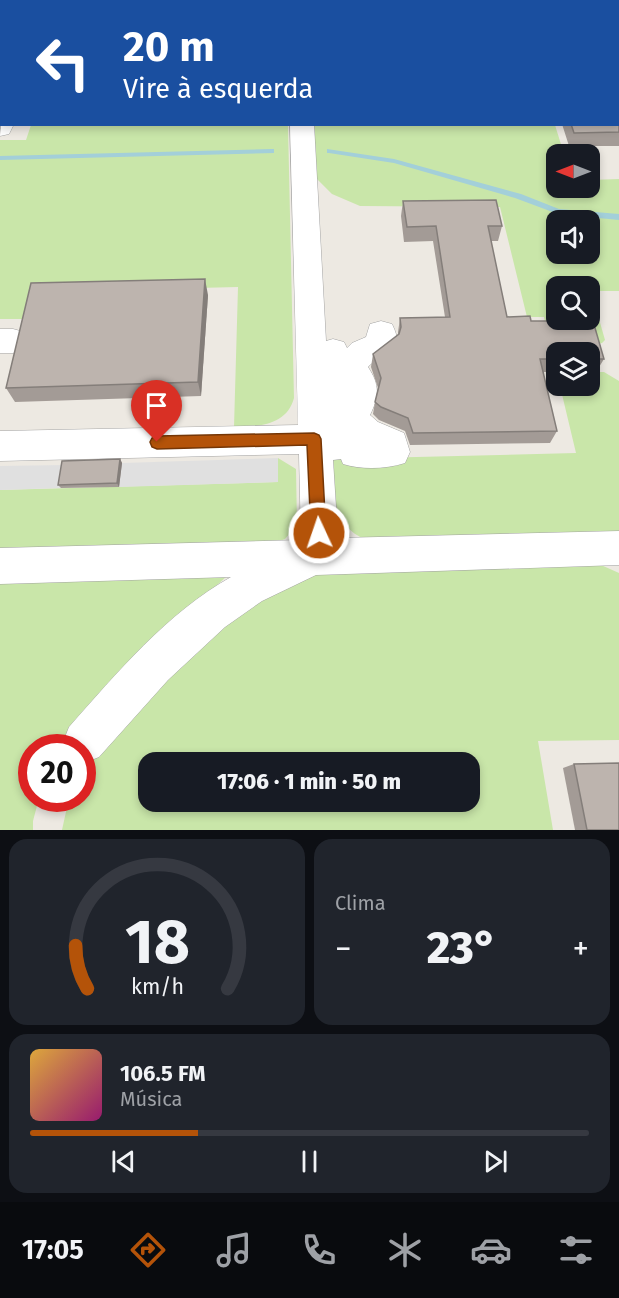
<!DOCTYPE html>
<html lang="pt">
<meta charset="utf-8">
<style>
:root{--surface:#171b24;--page:#20242c;--text:#f1f3f6;--muted:#9ea1a6;--line:#363941;--accent:#b45309}
body{margin:0;font-family:"Fira Sans",sans-serif;background:var(--page);color:var(--text);height:100vh;display:flex;flex-direction:column;font-size:22px;white-space:nowrap}
*{box-sizing:border-box;margin:0}
p{font-size:20px;color:var(--muted)}
.icon{flex:none;width:33px;height:33px;fill:none;stroke:currentColor;stroke-width:2;stroke-linecap:round;stroke-linejoin:round}
.map{position:relative;height:830px;overflow:hidden}
.details{display:flex;flex-direction:column;gap:9px;padding:9px;background:#0d0f14;flex:1}
.details>*{flex:none}
.top-card{position:absolute;left:0px;top:0px;width:620px;height:126px;box-shadow:0 3px 9px #0003;background:#1a4fa0;color:#fff;overflow:hidden}
.needle{width:39px;rotate:270deg}
.fabs{position:absolute;left:546px;top:144px;display:grid;gap:12px}
.fabs a{display:grid;place-items:center;width:54px;height:54px;border-radius:12px;background:var(--surface);box-shadow:0 3px 9px #0003;font-size:30px}
.speed{position:absolute;left:18px;top:734px;display:flex;gap:12px;font-size:30px;font-weight:700;text-align:center}
.speed>*{display:grid;place-content:center;width:78px;height:78px;border-radius:50%;background:var(--surface);box-shadow:0 3px 9px #0003;line-height:1}
.speed .limit{border:9px solid #d22;background:#fff;color:#111}
.pin{position:absolute;display:grid;place-items:center;width:51px;height:51px;color:#fff;margin:-62px -26px;border-radius:50% 50% 50% 0;rotate:-45deg;box-shadow:0 0 6px #0007}
.pin .icon{rotate:45deg}
.me{position:absolute;width:66px;margin:-33px;rotate:357deg;stroke-linejoin:round;filter:drop-shadow(0 0 4px #0008)}
.turn{display:flex;align-items:center;gap:21px;height:126px;padding:0 24px;font-size:27px}
.turn .icon{width:78px;height:78px;stroke-width:2.5}
.turn b{display:block;font-size:42px;line-height:51px}
.big{font-size:45px;font-weight:800;line-height:1.1}
.details .tile{flex:1;display:flex;flex-direction:column;justify-content:center;gap:9px;min-width:0;padding:0 21px;border-radius:18px;background:var(--page)}
.details .dial{align-items:center;gap:0}
.dial svg{height:156px;overflow:visible;fill:none;stroke:var(--line);stroke-width:7;stroke-linecap:round;text-anchor:middle}
.dial text{fill:var(--text);stroke:none}
.song{display:flex;align-items:center;gap:18px}
.cover{width:72px;height:72px;border-radius:9px;background:linear-gradient(135deg,hsl(40 70% 55%),hsl(320 70% 35%))}
.played{height:6px;border-radius:3px;background:linear-gradient(90deg,var(--accent) 30%,var(--line) 30%)}
.keys{display:flex;justify-content:space-around;direction:ltr}
.heat{display:flex;justify-content:space-between;align-items:center;font-size:33px;direction:ltr}
.details .tiles{flex:1;display:grid;gap:9px;grid-template-columns:1fr 1fr}
.tile:last-child{grid-column:span 2}
.trip{position:absolute;left:138px;top:752px;width:342px;height:60px;border-radius:18px;background:var(--surface);box-shadow:0 3px 9px #0003;font-weight:800;line-height:60px;text-align:center}
.dock{display:flex;height:96px;justify-content:space-around;align-items:center;background:#090b0e;color:var(--muted)}
.dock .icon{width:42px;height:42px}
.dock .on{color:var(--accent)}
.dock b{font-size:27px;color:var(--text)}
.map>svg:first-child{display:block}
</style>
<div class="map">
<svg width="619" height="830" viewBox="0 0 619 830">
<rect width="100%" height="100%" fill="#ede9e2"/>
<!-- grass -->
<g fill="#c9e6a9" fill-rule="evenodd">
<path d="M31 125H288L294 398C287 425 259 427 234 427L238 287 31 292 24 319H0V140H26Z"/>
<path d="M314 125H555L564 154H556V188H590V180L619 179V291H591L605 340 602 343 556 352V370L544 317H527L500 207 360 206 332 194 317 179ZM556 220H590V254H556ZM556 286H590V320H556Z"/>
<path d="M590 372H604L619 381V534L366 540C329 523 335 494 333 459L576 453 560 386H590Z"/>
<path d="M278 458 296 469 297 525 285 539 265 546 0 551V490L278 482Z"/>
<path d="M601 565 619 573V740L538 741 553 830H62L69 798H82L83 772 93 755 229 617 319 572ZM148 762H470V801H148Z"/>
<path d="M227 576 204 597 80 725 64 747H32V798H39L33 821V830H0V582Z"/>
</g>
<!-- parking -->
<g fill="#e0e0e0">
<path d="M278 458V482L119 487 122 463Z"/>
<path d="M65 465 61 488 0 490V466Z"/>
</g>
<g fill="none" stroke-linecap="round" stroke-linejoin="round">
<!-- stream -->
<g fill="#a3cfd9" fill-rule="evenodd">
<path d="M272 149H274V153L0 160V156Z"/>
<path d="M327 149 394 159 521 194 559 209 619 214V220L558 214 515 198 394 163 329 153H327Z"/>
</g>
<!-- minor casing -->
<g stroke="#a3a3a3" stroke-width="1">
<g id="minor">
<rect x="32" y="0" width="20" height="2"/>
<rect x="190" y="0" width="20" height="2"/>
<rect x="287" y="0" width="20" height="2"/>
<path d="M343 0H363L342 2Z"/>
<rect x="0" y="19" width="2" height="12"/>
<path d="M618 23 619 24V39L618 38Z"/>
<path d="M2 116V124H14L9 134 0 136Z"/>
<path d="M290 124H314L326 341 333 339 344 342 347 348 352 343 366 337 370 324 381 321 392 324C407 354 383 351 368 367 380 385 379 397 370 415L378 422 404 433 410 452 405 463C386 469 362 470 343 464L341 459 333 460 338 538 619 531V565L316 575 262 601 225 627 168 680 99 757 84 763 82 747H65L63 742 69 727C117 673 167 613 231 577L0 584V548L301 540 299 454 0 461V431L298 425Z"/>
<path d="M0 329H13L24 332 28 341 24 350 13 353H0Z"/>
</g>
</g>
<!-- minor -->
<use href="#minor" fill="#fff" fill-rule="evenodd"/>
</g>
<!-- wall -->
<g fill="#a39b96">
<path d="M619 90V146H569L562 124H618Z"/>
<path d="M403 201 502 226 498 241H491L507 317 531 321 604 359 596 372H590V352H556V372H543L557 431 550 443 410 445 405 431 379 420 373 414 375 402 378 388 371 367 373 354 398 335V332L400 318 445 317 433 241 404 242 401 216Z"/>
<path d="M208 295 201 396 15 402 6 388Z"/>
<path d="M120 459 122 463 119 487 61 488 58 485Z"/>
<path d="M574 764 619 830H575L563 768Z"/>
</g>
<!-- shaded-wall -->
<g fill="#847e7a">
<path d="M205 279 208 295 201 396 198 382Z"/>
<path d="M120 459 122 463 119 487 117 483Z"/>
</g>
<!-- building -->
<g fill="#bdb4ae" stroke="#847e7a" stroke-width="1.5">
<path d="M618 88 619 90V132L574 133 571 124H618Z"/>
<path d="M496 200 502 226H488L507 317 530 316 531 321H593L604 359H590V352H556V359H540L557 431 413 433 408 418 381 407 375 402 381 378 373 354 399 334 401 327 400 318 450 317 436 226 407 227 403 201Z"/>
<path d="M205 279 198 382 6 388 31 283Z"/>
<path d="M120 459 117 483 58 485 62 461Z"/>
<path d="M619 763V830H587L574 764Z"/>
</g>
<!-- route -->
<path fill="#b45309" stroke="#753606" stroke-width="1.5" d="M314 433 319 435 321 439 326 533 324 538 319 540 314 538 311 533 307 445 157 449 152 447 150 442 152 438 157 436Z"/>
</svg>
<div class="fabs">
<a><svg class="needle" viewBox="-14 -14 28 28"><path d="M0-13l5 13h-10z" fill="#e53935"/><path d="M0 13l5-13h-10z" fill="#9ea1a6"/></svg></a>
<a><svg class="icon" aria-label="sound" viewBox="0 0 24 24"><path d="M4 9h4l5-4v14l-5-4H4zM17 9q2 3 0 6"/></svg></a>
<a><svg class="icon" aria-label="search" viewBox="0 0 24 24"><circle cx="10" cy="10" r="6"/><path d="M15 15l6 6"/></svg></a>
<a><svg class="icon" aria-label="layers" viewBox="0 0 24 24"><path d="M12 4l9 5-9 5-9-5zM3 14l9 5 9-5"/></svg></a>
</div>
<div class="speed"><div class="limit">20</div></div>
<div class="pin" style="left:157px;top:442px;background:#d93025"><svg class="icon" aria-label="arrive" viewBox="0 0 24 24"><path d="M6 21V4h12l-3 4 3 4H6"/></svg></div>
<svg class="me" style="left:319px;top:533px" viewBox="-20 -20 40 40"><circle r="17" fill="#b45309" stroke="#fff" stroke-width="3"/><path d="M0-11L8 9 0 5-8 9z" fill="#fff"/></svg>
<div class="trip">17:06 · 1 min · 50 m</div>
<div class="top-card">
<div class="turn"><svg class="icon" aria-label="left" viewBox="0 0 24 24"><path d="M17 20v-9H6M10 6l-5 5 5 5"/></svg><div><b>20 m</b>Vire à esquerda</div></div>
</div>
</div>
<section class="details">
<div class="tiles">
<div class="tile dial"><svg viewBox="0 0 100 80">
<path d="M14 69A42 42 0 1 1 86 69"/>
<path d="M14 69A42 42 0 0 1 8 47" stroke="#b45309"/>
<text x="50" y="56" font-size="32" font-weight="700">18</text>
<text x="50" y="72" font-size="11">km/h</text>
</svg></div>
<div class="tile"><p>Clima</p>
<div class="heat"><a>−</a><b class="big">23°</b><a>+</a></div>
</div>
<div class="tile">
<div class="song"><i class="cover"></i><div><b>106.5 FM</b><p>Música</p></div></div>
<div class="played"></div>
<div class="keys"><svg class="icon" aria-label="previous" viewBox="0 0 24 24"><path d="M18 5L8 12l10 7zM5 5v14"/></svg><svg class="icon" aria-label="pause" viewBox="0 0 24 24"><path d="M8 5v14M16 5v14"/></svg><svg class="icon" aria-label="next" viewBox="0 0 24 24"><path d="M6 5l10 7-10 7zM19 5v14"/></svg></div>
</div>
</div>
</section>
<nav class="dock">
<b>17:05</b>
<svg class="icon on" aria-label="directions" viewBox="0 0 24 24"><path d="M12 3l9 9-9 9-9-9zM9 14v-3h6M13 9l2 2-2 2"/></svg>
<svg class="icon" aria-label="music" viewBox="0 0 24 24"><path d="M9 18V5l10-2v13"/><circle cx="6" cy="18" r="3"/><circle cx="16" cy="16" r="3"/></svg>
<svg class="icon" aria-label="phone" viewBox="0 0 24 24"><path d="M5 4h4l2 5-3 2q2 4 5 5l2-3 5 2v4C11 20 4 13 5 4z"/></svg>
<svg class="icon" aria-label="climate" viewBox="0 0 24 24"><path d="M12 3v18M4 7l16 10M4 17L20 7"/></svg>
<svg class="icon" aria-label="car" viewBox="0 0 24 24"><path d="M5 17H2v-5l4-1 3-4h7l3 4 3 1v5h-3M9 17h6M6 11h13"/><circle cx="7" cy="17" r="2"/><circle cx="17" cy="17" r="2"/></svg>
<svg class="icon" aria-label="filters" viewBox="0 0 24 24"><path d="M4 7h16M4 17h16"/><circle cx="9" cy="7" r="2"/><circle cx="15" cy="17" r="2"/></svg>
</nav>
